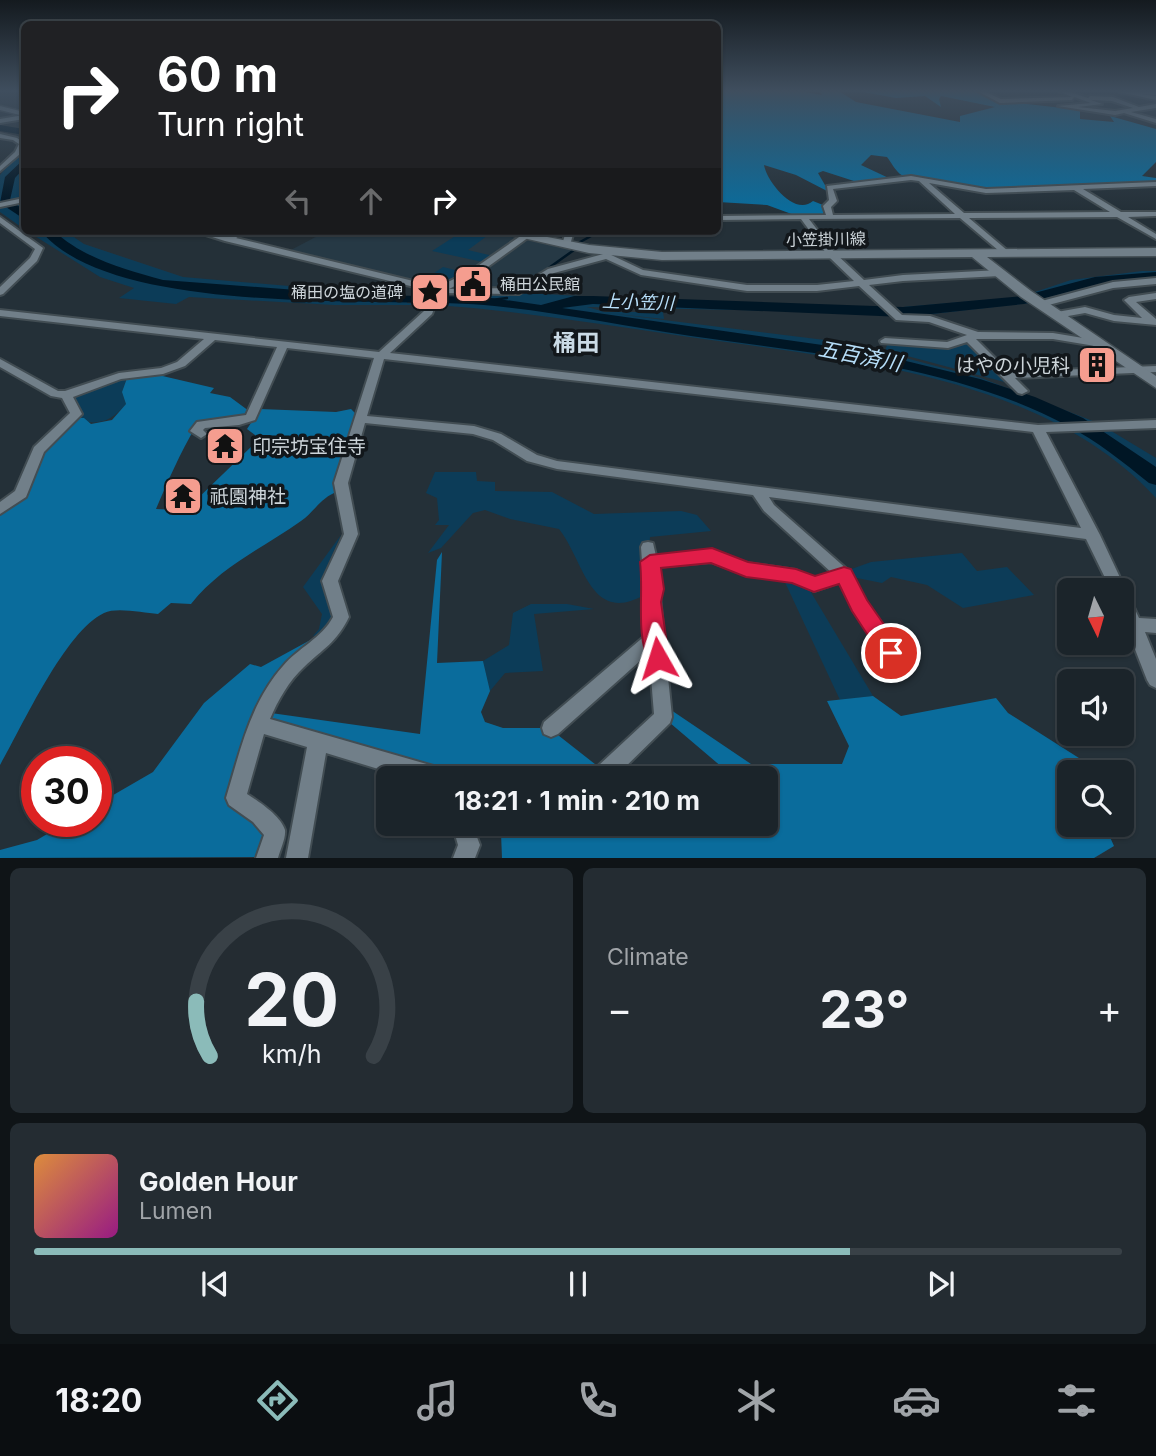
<!DOCTYPE html>
<meta charset="utf-8">
<style>
:root{--surface:#1b242a;--page:#242c32;--text:#f1f3f6;--muted:#a0a4a8;--line:#394147;--accent:#8bbbb9}
body{margin:0;font-family:Inter,"Noto Sans JP",sans-serif;background:var(--page);color:var(--text);height:100vh;display:flex;flex-direction:column;font-size:26px;white-space:nowrap}
*{box-sizing:border-box;margin:0}
p{font-size:23px;color:var(--muted)}
.icon{flex:none;width:38px;height:38px;fill:none;stroke:currentColor;stroke-width:2;stroke-linecap:round;stroke-linejoin:round}
.map{position:relative;height:858px;overflow:hidden}
.side{display:flex;flex-direction:column;gap:10px;padding:10px;background:#0f1417;flex:1}
.side>*{flex:none}
.banner{position:absolute;left:21px;top:21px;width:700px;height:214px;border-radius:10px;box-shadow:0 2px 5px #0004,0 0 0 2px var(--line);background:#202124;color:#fff;overflow:hidden}
.needle{width:46px;rotate:175deg}
.fabs{position:absolute;left:1057px;top:578px;display:grid;gap:14px}
.fabs a{display:grid;place-items:center;width:77px;height:77px;border-radius:10px;background:var(--surface);box-shadow:0 2px 5px #0004,0 0 0 2px var(--line);font-size:35px}
.speed{position:absolute;left:21px;top:746px;display:flex;gap:14px;font-size:35px;font-weight:700;text-align:center}
.speed>*{display:grid;place-content:center;width:91px;height:91px;border-radius:50%;background:var(--surface);box-shadow:0 2px 5px #0004,0 0 0 2px var(--line);line-height:1}
.speed .limit{border:10px solid #d22;background:#fff;color:#111}
.pin{position:absolute;display:grid;place-items:center;width:60px;height:60px;color:#fff;margin:-30px;border:4px solid #fff;border-radius:50%;box-shadow:0 2px 7px #0007}
.me{position:absolute;width:77px;margin:-38px;rotate:354deg;stroke-linejoin:round;filter:drop-shadow(0 0 5px #0008)}
.turn{display:flex;align-items:center;gap:24px;height:147px;padding:0 21px;font-size:32px}
.turn .icon{width:91px;height:91px;stroke-width:2.5}
.turn b{display:block;font-size:49px;line-height:60px}
.lanes{display:flex;align-items:center;height:66px;padding:0 21px;background:#0003;justify-content:center;gap:35px;direction:ltr}
.lanes .off{opacity:.35}
.big{font-size:52px;font-weight:700;line-height:1.1}
.side .widget{flex:1;display:flex;flex-direction:column;justify-content:center;gap:10px;min-width:0;padding:0 24px;border-radius:10px;background:var(--page)}
.side .dial{align-items:center;gap:0}
.dial svg{height:182px;overflow:visible;fill:none;stroke:var(--line);stroke-width:7;stroke-linecap:round;text-anchor:middle}
.dial text{fill:var(--text);stroke:none}
.song{display:flex;align-items:center;gap:21px}
.cover{width:84px;height:84px;border-radius:10px;background:linear-gradient(135deg,hsl(30 70% 55%),hsl(310 70% 35%))}
.played{height:7px;border-radius:4px;background:linear-gradient(90deg,var(--accent) 75%,var(--line) 75%)}
.keys{display:flex;justify-content:space-around;direction:ltr}
.heat{display:flex;justify-content:space-between;align-items:center;font-size:38px;direction:ltr}
.side .tiles{flex:1;display:grid;gap:10px;grid-template-columns:1fr 1fr}
.widget:last-child{grid-column:span 2}
.trip{position:absolute;left:376px;top:766px;width:402px;height:70px;border-radius:10px;background:var(--surface);box-shadow:0 2px 5px #0004,0 0 0 2px var(--line);font-weight:700;line-height:70px;text-align:center}
.tab-bar{display:flex;height:112px;justify-content:space-around;align-items:center;background:#0b0e11;color:var(--muted)}
.tab-bar .icon{width:49px;height:49px}
.tab-bar .current{color:var(--accent)}
.tab-bar b{font-size:32px;color:var(--text)}
.map>svg:first-child{display:block}
</style>
<div class="map">
<svg width="1156" height="858" viewBox="0 0 1156 858">
<rect width="100%" height="100%" fill="#243038"/>
<!-- built -->
<path fill="#263945" d="M327 231H483L574 250 519 291H476L485 283 464 277 436 288 289 251Z"/>
<!-- green -->
<g fill="#0c3c58">
<path d="M24 147V193L18 203 24 206V229L0 212V175Z"/>
<path d="M27 231H65L84 244 183 277 408 296 407 303 429 305H334L189 297 176 304 119 298 134 288 100 277Z"/>
<path d="M463 231 491 233 468 250 493 256 483 262 432 251Z"/>
<path d="M443 267 467 273 437 287 420 283Z"/>
<path d="M1142 271H1156V281L1128 283 1048 301 932 314 587 307 605 312H663L664 319 616 314 849 343 981 378 1098 423 1156 458V498C1043 375 845 359 689 337 605 325 521 311 436 305L442 298 528 293 803 309H880L1020 297 1071 280Z"/>
<path d="M968 341 1008 383 885 350 888 343 953 347Z"/>
<path d="M128 374 122 392 126 404C109 424 96 426 72 418L67 397Z"/>
<path d="M435 472H476L477 481 495 482V491L552 492 594 514 681 511 697 515 711 531 650 537 646 594C590 627 584 560 559 529L510 519 485 510 473 513 441 548 428 553 449 525H435L439 520 437 498 426 493Z"/>
<path d="M341 535 324 573 323 589 336 619 326 634 313 636 319 629 322 614 303 587Z"/>
<path d="M962 553 977 571 1007 567 1034 595 963 608 927 585 891 577 882 583 857 578 846 571 871 562Z"/>
<path d="M783 578 806 584 873 696 840 700Z"/>
<path d="M531 604H567L594 609 534 614 543 671 505 673 490 691 483 661 509 645 513 613Z"/>
</g>
<!-- forest -->
<g fill="#0a6c9c">
<path d="M718 91H799L822 95 820 91H839L856 102 960 122V116L995 107 941 96 939 99 941 107 925 96 896 98 858 91H976L1000 101 1080 110V119L1114 122 1110 116 1156 129V162L1142 176 1156 178V183C1107 185 935 200 900 174 895 170 891 162 887 157L871 155 861 165 893 180 857 182 823 171 818 173 829 192 796 175 764 165C767 182 795 217 813 201L823 205V216H797L767 205 718 202Z"/>
<path d="M154 374 214 388 210 393 230 397 249 411 246 417 196 426C180 453 168 481 156 509L177 510 193 503 253 445 255 435 247 429 260 409 336 412 351 409 357 415V425L340 462 334 493C319 500 314 512 301 521 263 548 221 566 191 604L171 603 158 614C143 613 117 607 104 613 65 631 22 727 0 765V509L27 489 42 449 72 418H84L91 424 112 420 126 404 122 392 127 378Z"/>
<path d="M442 552 437 663 483 661 490 691 481 712 485 722 503 728H549L614 779H444L268 727 271 713 420 734 437 560Z"/>
<path d="M314 638H325L283 665 271 681 227 800 275 832 260 857 0 858V850L37 840 69 821H96V805L153 772 204 703 250 664 261 667Z"/>
<path d="M873 696 901 716 996 698 1008 713 1101 772H1069V824H1104L1114 846 1094 858H502L501 833 489 824H766V779H736L663 717 671 710 751 764H842L849 746 827 701Z"/>
</g>
<g fill="none" stroke-linecap="round" stroke-linejoin="round">
<!-- stream-far1 -->
<path stroke="#001625" stroke-width="2" d="M590 236 599 231"/>
<!-- stream -->
<g stroke="#001625" stroke-width="2.5">
<path d="M580 242 593 235"/>
<path d="M536 277 574 250"/>
<path d="M484 301 507 298"/>
</g>
<!-- river -->
<g fill="#001625" fill-rule="evenodd">
<path d="M0 125 24 129V135L0 131Z"/>
<path d="M24 159V168L15 178 10 200 24 210V219L0 203 5 177Z"/>
<path d="M41 231H54C83 258 126 270 163 280L362 295 484 297 541 305 574 296H593L903 307 1023 296 1095 277 1156 272V280L1096 285 1024 304 903 317 593 304 562 308 865 351 980 379 1035 397 1083 418 1156 467V485L1149 483C1123 462 1097 441 1068 426 954 365 817 354 691 336 623 326 553 311 484 305 377 297 112 317 41 231Z"/>
</g>
<!-- street casing -->
<g stroke="#424d53" stroke-width="4">
<g id="street">
<path d="M977 91H983L1001 99 1072 97 1059 91H1066L1088 98 1090 96 1113 97 1139 107 1156 104V108L1131 112 1156 119V123L1124 113 1115 115 1058 106 1091 103 1074 97 1072 100 1000 103ZM1091 100 1112 101 1133 108 1115 111 1078 107 1102 104Z"/>
<path d="M1118 91 1156 96V100L1120 92Z"/>
<path d="M24 115V119L0 123V119Z"/>
<path d="M0 134 17 138 24 143 20 154 0 171V166L15 152 19 144 13 140 0 138Z"/>
<path d="M911 176 986 189 1156 182V186L1083 189 1121 212H1156V216L1128 217 1156 234V239L1117 217 969 218 1008 251V255L1005 256 960 218 809 219 835 253 864 280 903 275 1000 270 1004 273 1000 276 903 281 869 285 902 315 930 316 978 332 1053 333 1101 341 1106 344 1101 347 1053 339H976L1009 372 1156 366V372L1015 378 1028 391 1022 394 1018 393 967 342 948 348 881 343 880 341 885 338 947 342 967 335 929 322 896 320 859 286 817 291H747L641 275 606 259 554 273 519 294 440 293 432 314 390 353 1038 425 1156 420V428L1046 432 1100 535 1139 618 1156 619V633L1145 632 1156 659V688L1150 685 1147 680 1122 616V590H1111L1086 539 769 497 774 505 849 571 865 601 909 665 912 670 909 675 903 677 897 675 853 609 840 582 814 591 793 581 746 575 711 562 657 567 672 717 670 723 613 779H598L595 773 598 766 654 714 649 653 558 734 551 737 544 734 542 728 544 722 647 634 641 547 643 543 648 542 653 543 656 556 712 550 747 563 796 570 815 579 832 573 764 511 753 495 557 469 527 461 493 440 473 434 365 423 348 483 358 534 338 581 349 617C337 642 323 649 304 667 289 681 278 700 270 719L444 769 451 772 454 779H411L326 753 308 858H286L307 747 264 734 247 794C258 801 281 816 285 830 286 838 280 850 278 858H256L264 835 253 822 229 805 226 798C240 752 250 703 283 666 298 648 322 638 333 617L322 581 344 534 334 483 374 358 287 348 255 420 239 425 205 428 203 430 207 434 201 438 190 431 197 422 246 415 277 347 215 340 185 366 163 374 121 379 73 397 82 414 44 452 26 497 0 514V502L15 491 34 447 70 413 62 398 51 396 0 367V359L58 391H65L119 373 161 368 177 362 204 339 0 316V310L379 352 424 311 431 291 225 241 193 231H207L228 236 238 231H248L236 238 438 287 472 270 522 235 529 237 478 274 449 289 517 288 548 269 607 253 643 270 747 285H817L854 281 829 257 801 219 718 220V216L826 215 823 206 829 200 827 186ZM911 180 919 181 955 214 833 215 831 207 837 201 833 189ZM929 183 986 193 1074 190 1110 212 964 213ZM384 359 1033 432 1081 528 557 461 537 455 501 434 474 426 367 416Z"/>
<path d="M24 198V202L0 207V203Z"/>
<path d="M0 217 43 248 37 261 3 294 0 295V287L30 258 35 249 0 223Z"/>
<path d="M566 231H574L570 245 566 247 562 245Z"/>
<path d="M1156 278V284L1113 288 1041 307 1036 304 1038 302 1113 282Z"/>
<path d="M1156 293V299L1136 302 1156 319V325L1114 321 1085 313 1057 318 1052 315 1057 312 1085 307 1114 315 1142 318 1124 300 1129 297Z"/>
<path d="M452 824H472L480 845 475 858H453L458 845Z"/>
</g>
</g>
<!-- secondary casing -->
<g stroke="#424d53" stroke-width="3">
<g id="secondary">
<path d="M1121 91H1156V95L1124 93Z"/>
<path d="M0 106 24 112V116L0 110Z"/>
<path d="M493 231H516L589 245 662 252 1156 248V256L987 257 1031 291 1156 376V388L1021 297 972 257 662 260 589 253Z"/>
</g>
</g>
<!-- street -->
<use href="#street" fill="#717f89" fill-rule="evenodd"/>
<!-- secondary -->
<use href="#secondary" fill="#717f89" fill-rule="evenodd"/>
</g>
<!-- sky -->
<linearGradient id="sky" x2="0" y2="1"><stop stop-color="#141a1f"/><stop offset="0.43" stop-color="#3f4e5e"/><stop offset="1" stop-color="#3f4e5e" stop-opacity="0"/></linearGradient>
<rect width="1156" height="211" fill="url(#sky)"/>
<!-- route -->
<path fill="#e11d48" stroke="#92132f" stroke-width="2" d="M712 548 748 562 796 569 815 576 844 567 851 569 867 600 899 646 903 653 899 660 891 662 884 660 852 611 839 584 814 592 792 583 746 577 711 563 661 568 664 589 661 602 669 658 666 664 658 667 650 664C635 635 644 594 640 562L650 555Z"/>
<!-- icons -->
<defs>
<g id="civic-square" transform="scale(2.0125)"><rect x="-9" y="-9" width="18" height="18" rx="4" fill="#f59d8f" stroke="#12171b"/><path d="M-.6-6.5H3V-4.5H.6V-3L4-1V1h2V6H-6V1h2V-1L-.6-3ZM-1.2 2.5V6h2.4V2.5Z" fill="#111"/></g>
<g id="sight-square" transform="scale(2.0125)"><rect x="-9" y="-9" width="18" height="18" rx="4" fill="#f59d8f" stroke="#12171b"/><path d="M0-6L1.8-2.2L6-1.7L2.9 1.2L3.7 5.4L0 3.3L-3.7 5.4L-2.9 1.2L-6-1.7L-1.8-2.2Z" fill="#111"/></g>
<g id="building-square" transform="scale(2.0125)"><rect x="-9" y="-9" width="18" height="18" rx="4" fill="#f59d8f" stroke="#12171b"/><path d="M-4-6H4V6H1V3H-1V6H-4ZM-2.5-4.3h1.7v1.8h-1.7ZM.8-4.3h1.7v1.8H.8ZM-2.5-1h1.7V.8h-1.7ZM.8-1h1.7V.8H.8Z" fill="#111"/></g>
<g id="temple-square" transform="scale(2.0125)"><rect x="-9" y="-9" width="18" height="18" rx="4" fill="#f59d8f" stroke="#12171b"/><path d="M0-6L5-2H3V0L6.5 2.5H4V6H1.5V3h-3V6H-4V2.5H-6.5L-3 0V-2H-5Z" fill="#111"/></g>
</defs>
<g fill-rule="evenodd">
<use href="#civic-square" x="473" y="284"/>
<use href="#sight-square" x="430" y="292"/>
<use href="#building-square" x="1097" y="365"/>
<use href="#temple-square" x="225" y="446"/>
<use href="#temple-square" x="183" y="496"/>
</g>
<g text-anchor="middle" dominant-baseline="central" stroke-width="7" stroke-linejoin="round" paint-order="stroke">
<!-- far-street labels -->
<g font-size="16" fill="#cdd5da" stroke="#12171b">
<text transform="translate(826 239) rotate(-1)">小笠掛川線</text>
</g>
<!-- far-poi labels -->
<g font-size="16" fill="#cdd5da" stroke="#12171b" text-anchor="start">
<text x="500" y="284">桶田公民館</text>
<text x="403" y="292" text-anchor="end">桶田の塩の道碑</text>
</g>
<!-- far-water labels -->
<g font-size="18" font-style="italic" fill="#b6def9" stroke="#12171b">
<text transform="translate(638 302) rotate(2)">上小笠川</text>
</g>
<!-- poi labels -->
<g font-size="19" fill="#cdd5da" stroke="#12171b" text-anchor="start">
<text x="1070" y="365" text-anchor="end">はやの小児科</text>
<text x="252" y="446">印宗坊宝住寺</text>
<text x="210" y="496">祇園神社</text>
</g>
<!-- water labels -->
<g font-size="21" font-style="italic" fill="#b6def9" stroke="#12171b">
<text transform="translate(860 356) rotate(11)">五百済川</text>
</g>
<!-- quarter labels -->
<g font-size="23" font-weight="bold" fill="#cadae5" stroke="#12171b">
<text x="576" y="343">桶田</text>
</g>
</g>
</svg>
<div class="fabs">
<a><svg class="needle" viewBox="-14 -14 28 28"><path d="M0-13l5 13h-10z" fill="#e53935"/><path d="M0 13l5-13h-10z" fill="#a0a4a8"/></svg></a>
<a><svg class="icon" aria-label="sound" viewBox="0 0 24 24"><path d="M4 9h4l5-4v14l-5-4H4zM17 9q2 3 0 6"/></svg></a>
<a><svg class="icon" aria-label="search" viewBox="0 0 24 24"><circle cx="10" cy="10" r="6"/><path d="M15 15l6 6"/></svg></a>
</div>
<div class="speed"><div class="limit">30</div></div>
<div class="pin" style="left:891px;top:653px;background:#d93025"><svg class="icon" aria-label="arrive" viewBox="0 0 24 24"><path d="M6 21V4h12l-3 4 3 4H6"/></svg></div>
<svg class="me" style="left:658px;top:658px" viewBox="-20 -20 40 40"><path d="M0-17L14 15 0 8-14 15z" fill="#e11d48" stroke="#fff" stroke-width="4"/></svg>
<div class="trip">18:21 · 1 min · 210 m</div>
<div class="banner">
<div class="turn"><svg class="icon" aria-label="right" viewBox="0 0 24 24"><path d="M7 20v-9h11M14 6l5 5-5 5"/></svg><div><b>60 m</b>Turn right</div></div>
<div class="lanes"><svg class="icon off" aria-label="left" viewBox="0 0 24 24"><path d="M17 20v-9H6M10 6l-5 5 5 5"/></svg><svg class="icon off" aria-label="ahead" viewBox="0 0 24 24"><path d="M12 20V5M6 11l6-6 6 6"/></svg><svg class="icon" aria-label="right" viewBox="0 0 24 24"><path d="M7 20v-9h11M14 6l5 5-5 5"/></svg></div>
</div>
</div>
<section class="side">
<div class="tiles">
<div class="widget dial"><svg viewBox="0 0 100 80">
<path d="M14 69A42 42 0 1 1 86 69"/>
<path d="M14 69A42 42 0 0 1 8 45" stroke="#8bbbb9"/>
<text x="50" y="56" font-size="32" font-weight="700">20</text>
<text x="50" y="72" font-size="11">km/h</text>
</svg></div>
<div class="widget"><p>Climate</p>
<div class="heat"><a>−</a><b class="big">23°</b><a>+</a></div>
</div>
<div class="widget">
<div class="song"><i class="cover"></i><div><b>Golden Hour</b><p>Lumen</p></div></div>
<div class="played"></div>
<div class="keys"><svg class="icon" aria-label="previous" viewBox="0 0 24 24"><path d="M18 5L8 12l10 7zM5 5v14"/></svg><svg class="icon" aria-label="pause" viewBox="0 0 24 24"><path d="M8 5v14M16 5v14"/></svg><svg class="icon" aria-label="next" viewBox="0 0 24 24"><path d="M6 5l10 7-10 7zM19 5v14"/></svg></div>
</div>
</div>
</section>
<nav class="tab-bar">
<b>18:20</b>
<svg class="icon current" aria-label="directions" viewBox="0 0 24 24"><path d="M12 3l9 9-9 9-9-9zM9 14v-3h6M13 9l2 2-2 2"/></svg>
<svg class="icon" aria-label="music" viewBox="0 0 24 24"><path d="M9 18V5l10-2v13"/><circle cx="6" cy="18" r="3"/><circle cx="16" cy="16" r="3"/></svg>
<svg class="icon" aria-label="phone" viewBox="0 0 24 24"><path d="M5 4h4l2 5-3 2q2 4 5 5l2-3 5 2v4C11 20 4 13 5 4z"/></svg>
<svg class="icon" aria-label="climate" viewBox="0 0 24 24"><path d="M12 3v18M4 7l16 10M4 17L20 7"/></svg>
<svg class="icon" aria-label="car" viewBox="0 0 24 24"><path d="M5 17H2v-5l4-1 3-4h7l3 4 3 1v5h-3M9 17h6M6 11h13"/><circle cx="7" cy="17" r="2"/><circle cx="17" cy="17" r="2"/></svg>
<svg class="icon" aria-label="filters" viewBox="0 0 24 24"><path d="M4 7h16M4 17h16"/><circle cx="9" cy="7" r="2"/><circle cx="15" cy="17" r="2"/></svg>
</nav>
